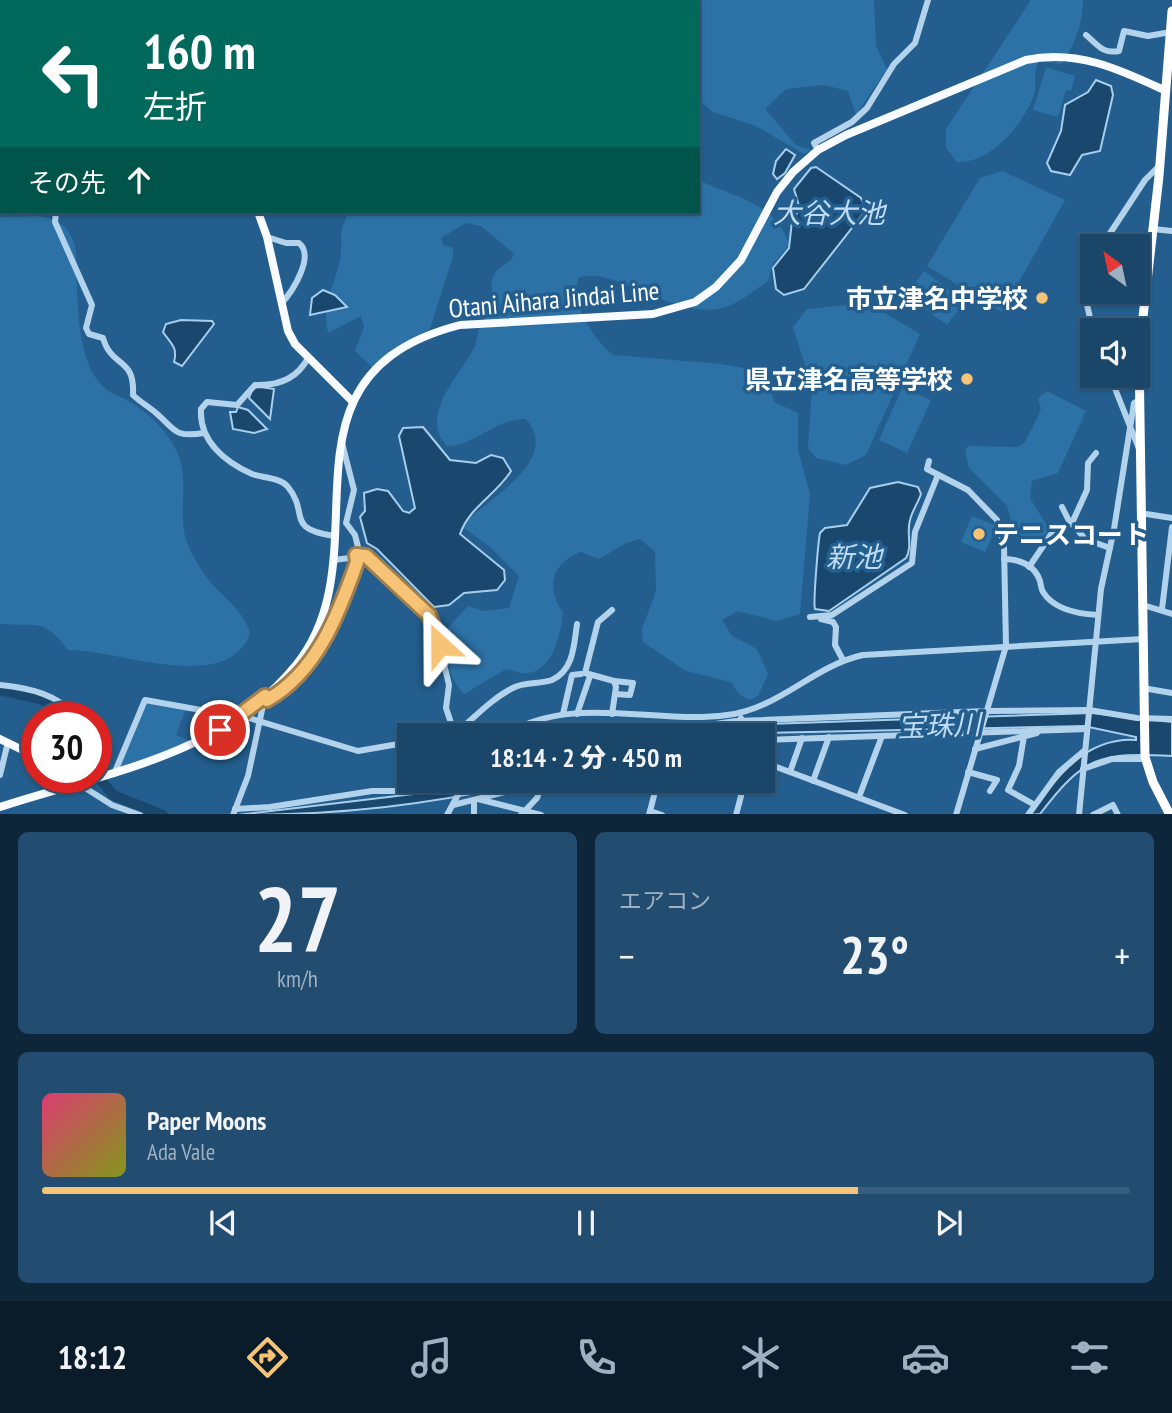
<!DOCTYPE html>
<html lang="ja">
<meta charset="utf-8">
<style>
:root{--surface:#1a466a;--page:#234d70;--text:#f1f3f6;--muted:#9fb1c1;--line:#385e7e;--accent:#f7c376}
body{margin:0;font-family:"PT Sans Narrow","Noto Sans JP",sans-serif;background:var(--page);color:var(--text);height:100vh;display:flex;flex-direction:column;font-size:26px;white-space:nowrap}
*{box-sizing:border-box;margin:0}
p{font-size:23px;color:var(--muted)}
.icon{flex:none;width:38px;height:38px;fill:none;stroke:currentColor;stroke-width:2;stroke-linecap:round;stroke-linejoin:round}
.map{position:relative;height:814px;overflow:hidden}
.drawer{display:flex;flex-direction:column;gap:18px;padding:18px;background:#0e263a;flex:1}
.drawer>*{flex:none}
.guide{position:absolute;left:0px;top:0px;width:700px;height:214px;box-shadow:0 2px 5px #0004,0 0 0 2px var(--line);background:#00695c;color:#fff;overflow:hidden}
.needle{width:46px;rotate:327deg}
.buttons{position:absolute;left:1080px;top:234px;display:grid;gap:14px}
.buttons a{display:grid;place-items:center;width:70px;height:70px;border-radius:0px;background:var(--surface);box-shadow:0 2px 5px #0004,0 0 0 2px var(--line);font-size:35px}
.speed{position:absolute;left:21px;top:702px;display:flex;gap:14px;font-size:35px;font-weight:700;text-align:center}
.speed>*{display:grid;place-content:center;width:91px;height:91px;border-radius:50%;background:var(--surface);box-shadow:0 2px 5px #0004,0 0 0 2px var(--line);line-height:1}
.speed .limit{border:10px solid #d22;background:#fff;color:#111}
.pin{position:absolute;display:grid;place-items:center;width:60px;height:60px;color:#fff;margin:-30px;border:4px solid #fff;border-radius:50%;box-shadow:0 2px 7px #0007}
.me{position:absolute;width:77px;margin:-38px;rotate:336deg;stroke-linejoin:round;filter:drop-shadow(0 0 5px #0008)}
.turn{display:flex;align-items:center;gap:24px;height:147px;padding:0 28px;font-size:32px}
.turn .icon{width:91px;height:91px;stroke-width:2.5}
.turn b{display:block;font-size:49px;line-height:60px}
.then{display:flex;align-items:center;height:66px;padding:0 28px;background:#0003;gap:14px;font-size:26px}
.big{font-size:52px;font-weight:800;line-height:1.1}
.drawer .tile{flex:1;display:flex;flex-direction:column;justify-content:center;gap:10px;min-width:0;padding:0 24px;border-radius:10px;background:var(--page)}
.drawer .dial{align-items:center;gap:0}
.dial b{font-size:91px;line-height:1}
.song{display:flex;align-items:center;gap:21px}
.cover{width:84px;height:84px;border-radius:10px;background:linear-gradient(135deg,hsl(340 70% 55%),hsl(70 70% 35%))}
.played{height:7px;border-radius:4px;background:linear-gradient(90deg,var(--accent) 75%,var(--line) 75%)}
.keys{display:flex;justify-content:space-around;direction:ltr}
.heat{display:flex;justify-content:space-between;align-items:center;font-size:38px;direction:ltr}
.drawer .tiles{flex:1;display:grid;gap:18px;grid-template-columns:1fr 1fr}
.tile:last-child{grid-column:span 2}
.trip{position:absolute;left:397px;top:723px;width:378px;height:70px;border-radius:0px;background:var(--surface);box-shadow:0 2px 5px #0004,0 0 0 2px var(--line);font-weight:800;line-height:70px;text-align:center}
.menu{display:flex;height:112px;justify-content:space-around;align-items:center;background:#0a1c2a;color:var(--muted)}
.menu .icon{width:49px;height:49px}
.menu .selected{color:var(--accent)}
.menu b{font-size:32px;color:var(--text)}
.map>svg:first-child{display:block}
</style>
<div class="map">
<svg width="1172" height="815" viewBox="0 0 1172 815">
<rect width="100%" height="100%" fill="#235e8e"/>
<!-- green -->
<g fill="#2d72a6">
<path d="M440 0H874L876 46 887 69 856 115 848 91 824 85 786 89 765 109 796 145 811 150 804 154 756 126 713 112 698 99V2H436Z"/>
<path d="M1031 0H1083C1083 24 1075 44 1062 64L1039 61C1032 74 1038 86 1033 98 1020 127 992 163 957 162L946 148V129Z"/>
<path d="M1046 67 1075 76 1071 91 1066 90 1058 117 1033 110Z"/>
<path d="M1002 171 1065 200 1002 312 927 266 980 178Z"/>
<path d="M698 180C733 197 777 202 789 245L773 264 768 281C756 289 744 299 731 305 679 327 616 263 578 278 572 305 593 339 613 355L721 364 755 370 770 386 774 402 798 413V450L810 494 800 614 776 621 738 611 722 620 732 636 757 649 768 674 758 696 749 700 739 694 731 682 686 671 643 642 642 629 656 591 655 552 640 539 626 543 599 559 581 552C551 563 546 588 563 613 561 632 553 671 528 673 522 674 512 670 506 669L464 694C447 675 445 655 445 631L468 606 484 611 509 608 519 576 490 547 464 528 470 518C495 495 560 458 526 419 495 418 477 445 447 446 418 416 460 375 474 348 478 340 477 330 482 322 484 318 489 315 491 309 495 298 487 282 496 272 502 264 510 265 514 254L481 226 466 223 441 238 443 245 453 248V256L430 329 396 348 373 368 355 351 364 327 361 316 328 333C321 300 335 288 340 259 344 235 336 237 349 212H698Z"/>
<path d="M38 216C59 220 68 225 75 246 79 287 72 361 106 389 111 394 119 396 125 399 147 411 166 429 177 452 191 482 175 517 189 547 194 558 201 570 208 579 222 597 244 610 250 633 229 696 116 649 68 650 44 617 37 627 0 624V217Z"/>
<path d="M924 271 965 301 947 325 906 295Z"/>
<path d="M868 303 920 334 866 455 846 465 816 458 808 448 812 387 793 327 807 309Z"/>
<path d="M902 388 931 400 907 453 879 440Z"/>
<path d="M1047 391 1086 411 1058 473 1032 481 1030 498 1050 531C1039 540 1029 543 1016 538L1007 506 969 468 965 450 968 446 1018 447 1025 442 1037 419 1041 409 1038 398Z"/>
<path d="M972 516 997 526 985 552 961 542Z"/>
<path d="M145 703 186 709 176 735 191 742 121 768 118 765Z"/>
</g>
<!-- water -->
<g fill="#19476e" stroke="#a7cfec" stroke-width="2">
<path d="M1096 80 1111 86 1113 95 1100 151 1082 155 1070 175 1051 171 1047 163 1061 131 1065 105 1088 92Z"/>
<path d="M786 149 795 155 785 173 777 179 773 174 776 161Z"/>
<path d="M816 167 861 198 866 210 804 289 784 295 776 289 773 268 789 248 792 221 800 209 794 189 811 168Z"/>
<path d="M323 290 335 295 347 307 310 315 312 298Z"/>
<path d="M181 320 212 321 214 324 182 366 174 362C178 347 171 344 163 332L166 324Z"/>
<path d="M260 387 274 389 270 419 249 398 253 388Z"/>
<path d="M238 407 248 410 267 429 254 433 233 429 230 412H236Z"/>
<path d="M423 427 450 460 476 463 491 455 503 458 511 471C496 495 470 506 460 534L504 570 505 580 497 590 464 593 449 605 434 607 377 549 367 543 360 517 365 511 364 493 377 489 388 491 403 511 409 513 415 508 399 436 403 428Z"/>
<path d="M898 482 918 487 921 494C918 503 912 511 910 520 906 534 913 546 906 558L829 611 815 609C813 603 818 544 820 533L825 528 847 525 870 488Z"/>
<path d="M1092 713 1172 722V756C1100 752 1084 756 1040 814L1030 815C1056 777 1085 737 1136 740V737L1084 726 676 735 767 724Z"/>
<path d="M496 781H532C432 805 340 815 237 815L422 793Z"/>
</g>
<g fill="none" stroke-linecap="round" stroke-linejoin="round">
<!-- river -->
<g stroke="#19476e" stroke-width="10">
<path d="M0 690 43 700 71 718"/>
<path d="M96 774 113 795 163 815"/>
</g>
<!-- minor -->
<g stroke="#b3d3ec" stroke-width="6">
<path d="M339 2 340 0"/>
<path d="M1086 35C1098 45 1102 54 1119 51L1124 31 1148 36 1171 32"/>
<path d="M818 150 814 143 852 122 867 108 894 64 915 43 928 0"/>
<path d="M56 212 55 222 92 305 86 328 89 334 103 338C112 369 135 356 133 395 140 402 148 406 156 413 175 429 173 438 204 433"/>
<path d="M1153 229 1172 231"/>
<path d="M267 237 286 243H299C315 256 293 291 281 304"/>
<path d="M1101 247 1145 180 1160 165"/>
<path d="M1092 262 1083 287 1093 331"/>
<path d="M308 358C297 379 278 386 255 385L237 405 207 402 201 409C199 441 225 462 252 474 262 478 280 477 288 487 310 514 284 528 334 536"/>
<path d="M1110 376 1139 449"/>
<path d="M342 443 354 490 346 523 355 535 360 555"/>
<path d="M1096 453 1088 463 1087 490 1072 523 1085 539 1110 548"/>
<path d="M929 461 927 469 968 490 997 520 1004 546 1006 646 956 815"/>
<path d="M1062 507 1070 523"/>
<path d="M1140 513 1172 518"/>
<path d="M1004 559C1019 559 1035 565 1040 581 1041 585 1041 589 1043 592 1054 610 1079 614 1098 615"/>
<path d="M333 560 367 556 429 615 435 626 449 685 446 708 455 735"/>
<path d="M1029 567 1052 533 1072 523"/>
<path d="M1143 605 1172 614"/>
<path d="M1162 609 1172 527"/>
<path d="M612 610 598 622 585 673 614 681 616 687 612 714"/>
<path d="M810 617 832 615 912 563 915 532 938 475"/>
<path d="M821 619 833 622 836 627 835 645 843 660"/>
<path d="M614 681 633 683 630 695 615 694"/>
<path d="M0 685C29 688 58 694 78 718"/>
<path d="M1143 688 1172 693"/>
<path d="M267 700 299 674 326 639 351 577 356 555"/>
<path d="M563 714 572 675 581 674"/>
<path d="M577 714 590 676"/>
<path d="M242 716 358 751 410 742"/>
<path d="M741 718 743 735"/>
<path d="M455 734C473 719 493 697 515 687 526 682 541 684 552 680 574 670 574 644 577 624"/>
<path d="M425 735 453 727"/>
<path d="M505 735C571 693 654 725 727 715 779 709 813 666 863 655L1143 639"/>
<path d="M640 735 736 721 986 711 1089 710 1137 718 1172 719"/>
<path d="M1024 736 1019 766 1008 790 1035 805"/>
<path d="M763 740 1087 729"/>
<path d="M975 749 1037 733"/>
<path d="M96 754 104 774"/>
<path d="M763 762 905 815"/>
<path d="M1083 769 1112 759H1146"/>
<path d="M790 772 802 738"/>
<path d="M968 772 997 780 990 791"/>
<path d="M114 774 145 700 240 717"/>
<path d="M0 775 8 742"/>
<path d="M736 780 741 796 736 815"/>
<path d="M813 781 829 737"/>
<path d="M79 784 112 805 140 815"/>
<path d="M859 797 882 736"/>
<path d="M478 799 541 815"/>
<path d="M474 800V815"/>
<path d="M453 805 553 780"/>
<path d="M235 809 270 807 372 791H408L453 780"/>
<path d="M650 811 662 815"/>
<path d="M233 815 248 776 265 696"/>
<path d="M447 815 466 780"/>
<path d="M521 815 537 798 542 784"/>
<path d="M649 815 658 780"/>
<path d="M1028 815 1059 772 1085 750"/>
<path d="M1079 815 1101 589 1114 529 1134 403 1139 400"/>
<path d="M1093 815 1113 805 1118 815"/>
</g>
<!-- major -->
<g stroke="#f8fbff" stroke-width="8">
<path d="M25 0 28 2"/>
<path d="M258 212 267 237 288 331 295 344 353 402"/>
<path d="M0 739 37 757"/>
<path d="M0 807C106 772 221 757 296 665 387 553 262 376 460 325L653 314 695 302 716 287 741 260 777 192 793 172 818 150 846 135 1026 60C1078 49 1121 70 1166 91"/>
</g>
<!-- highway -->
<path stroke="#fff" stroke-width="9" d="M1170 815 1153 782 1145 757 1139 352 1159 176 1172 11"/>
</g>
<g fill="none" stroke-linecap="round" stroke-linejoin="round">
<!-- route casing -->
<g stroke="#a17f4d" stroke-width="18">
<path id="route" d="M220 730 265 696 267 700C317 672 339 613 357 562L356 555 366 556 429 615 440 645"/>
</g>
<!-- route -->
<use href="#route" stroke="#f7c376" stroke-width="12"/>
</g>
<!-- markers -->
<g fill="#f7c376" stroke="#235e8e" stroke-width="2.5">
<circle cx="1042" cy="298" r="7"/>
<circle cx="967" cy="379" r="7"/>
<circle cx="979" cy="534" r="7"/>
</g>
<g text-anchor="middle" dominant-baseline="central" stroke-width="7" stroke-linejoin="round" paint-order="stroke">
<!-- poi labels -->
<g font-size="26" font-weight="bold" fill="#fff" stroke="#235e8e" text-anchor="end">
<text x="1028" y="298">市立津名中学校</text>
<text x="953" y="379">県立津名高等学校</text>
<text x="993" y="534" text-anchor="start">テニスコート</text>
</g>
<!-- street labels -->
<g font-size="26" fill="#fff" stroke="#235e8e">
<text transform="translate(554 299) rotate(-5)">Otani Aihara Jindai Line</text>
</g>
<!-- water labels -->
<g font-size="28" font-style="italic" fill="#bfdcf3" stroke="#235e8e">
<text x="829" y="212">大谷大池</text>
<text x="854" y="556">新池</text>
<text transform="translate(939 725) rotate(-2)">宝珠川</text>
</g>
</g>
</svg>
<div class="buttons">
<a><svg class="needle" viewBox="-14 -14 28 28"><path d="M0-13l5 13h-10z" fill="#e53935"/><path d="M0 13l5-13h-10z" fill="#9fb1c1"/></svg></a>
<a><svg class="icon" aria-label="sound" viewBox="0 0 24 24"><path d="M4 9h4l5-4v14l-5-4H4zM17 9q2 3 0 6"/></svg></a>
</div>
<div class="speed"><div class="limit">30</div></div>
<div class="pin" style="left:220px;top:730px;background:#d93025"><svg class="icon" aria-label="arrive" viewBox="0 0 24 24"><path d="M6 21V4h12l-3 4 3 4H6"/></svg></div>
<svg class="me" style="left:440px;top:645px" viewBox="-20 -20 40 40"><path d="M0-17L14 15 0 8-14 15z" fill="#f7c376" stroke="#fff" stroke-width="4"/></svg>
<div class="trip">18:14 · 2 分 · 450 m</div>
<div class="guide">
<div class="turn"><svg class="icon" aria-label="left" viewBox="0 0 24 24"><path d="M17 20v-9H6M10 6l-5 5 5 5"/></svg><div><b>160 m</b>左折</div></div>
<div class="then">その先<svg class="icon" aria-label="ahead" viewBox="0 0 24 24"><path d="M12 20V5M6 11l6-6 6 6"/></svg></div>
</div>
</div>
<section class="drawer">
<div class="tiles">
<div class="tile dial"><b>27</b><p>km/h</p></div>
<div class="tile"><p>エアコン</p>
<div class="heat"><a>−</a><b class="big">23°</b><a>+</a></div>
</div>
<div class="tile">
<div class="song"><i class="cover"></i><div><b>Paper Moons</b><p>Ada Vale</p></div></div>
<div class="played"></div>
<div class="keys"><svg class="icon" aria-label="previous" viewBox="0 0 24 24"><path d="M18 5L8 12l10 7zM5 5v14"/></svg><svg class="icon" aria-label="pause" viewBox="0 0 24 24"><path d="M8 5v14M16 5v14"/></svg><svg class="icon" aria-label="next" viewBox="0 0 24 24"><path d="M6 5l10 7-10 7zM19 5v14"/></svg></div>
</div>
</div>
</section>
<nav class="menu">
<b>18:12</b>
<svg class="icon selected" aria-label="directions" viewBox="0 0 24 24"><path d="M12 3l9 9-9 9-9-9zM9 14v-3h6M13 9l2 2-2 2"/></svg>
<svg class="icon" aria-label="music" viewBox="0 0 24 24"><path d="M9 18V5l10-2v13"/><circle cx="6" cy="18" r="3"/><circle cx="16" cy="16" r="3"/></svg>
<svg class="icon" aria-label="phone" viewBox="0 0 24 24"><path d="M5 4h4l2 5-3 2q2 4 5 5l2-3 5 2v4C11 20 4 13 5 4z"/></svg>
<svg class="icon" aria-label="climate" viewBox="0 0 24 24"><path d="M12 3v18M4 7l16 10M4 17L20 7"/></svg>
<svg class="icon" aria-label="car" viewBox="0 0 24 24"><path d="M5 17H2v-5l4-1 3-4h7l3 4 3 1v5h-3M9 17h6M6 11h13"/><circle cx="7" cy="17" r="2"/><circle cx="17" cy="17" r="2"/></svg>
<svg class="icon" aria-label="filters" viewBox="0 0 24 24"><path d="M4 7h16M4 17h16"/><circle cx="9" cy="7" r="2"/><circle cx="15" cy="17" r="2"/></svg>
</nav>
